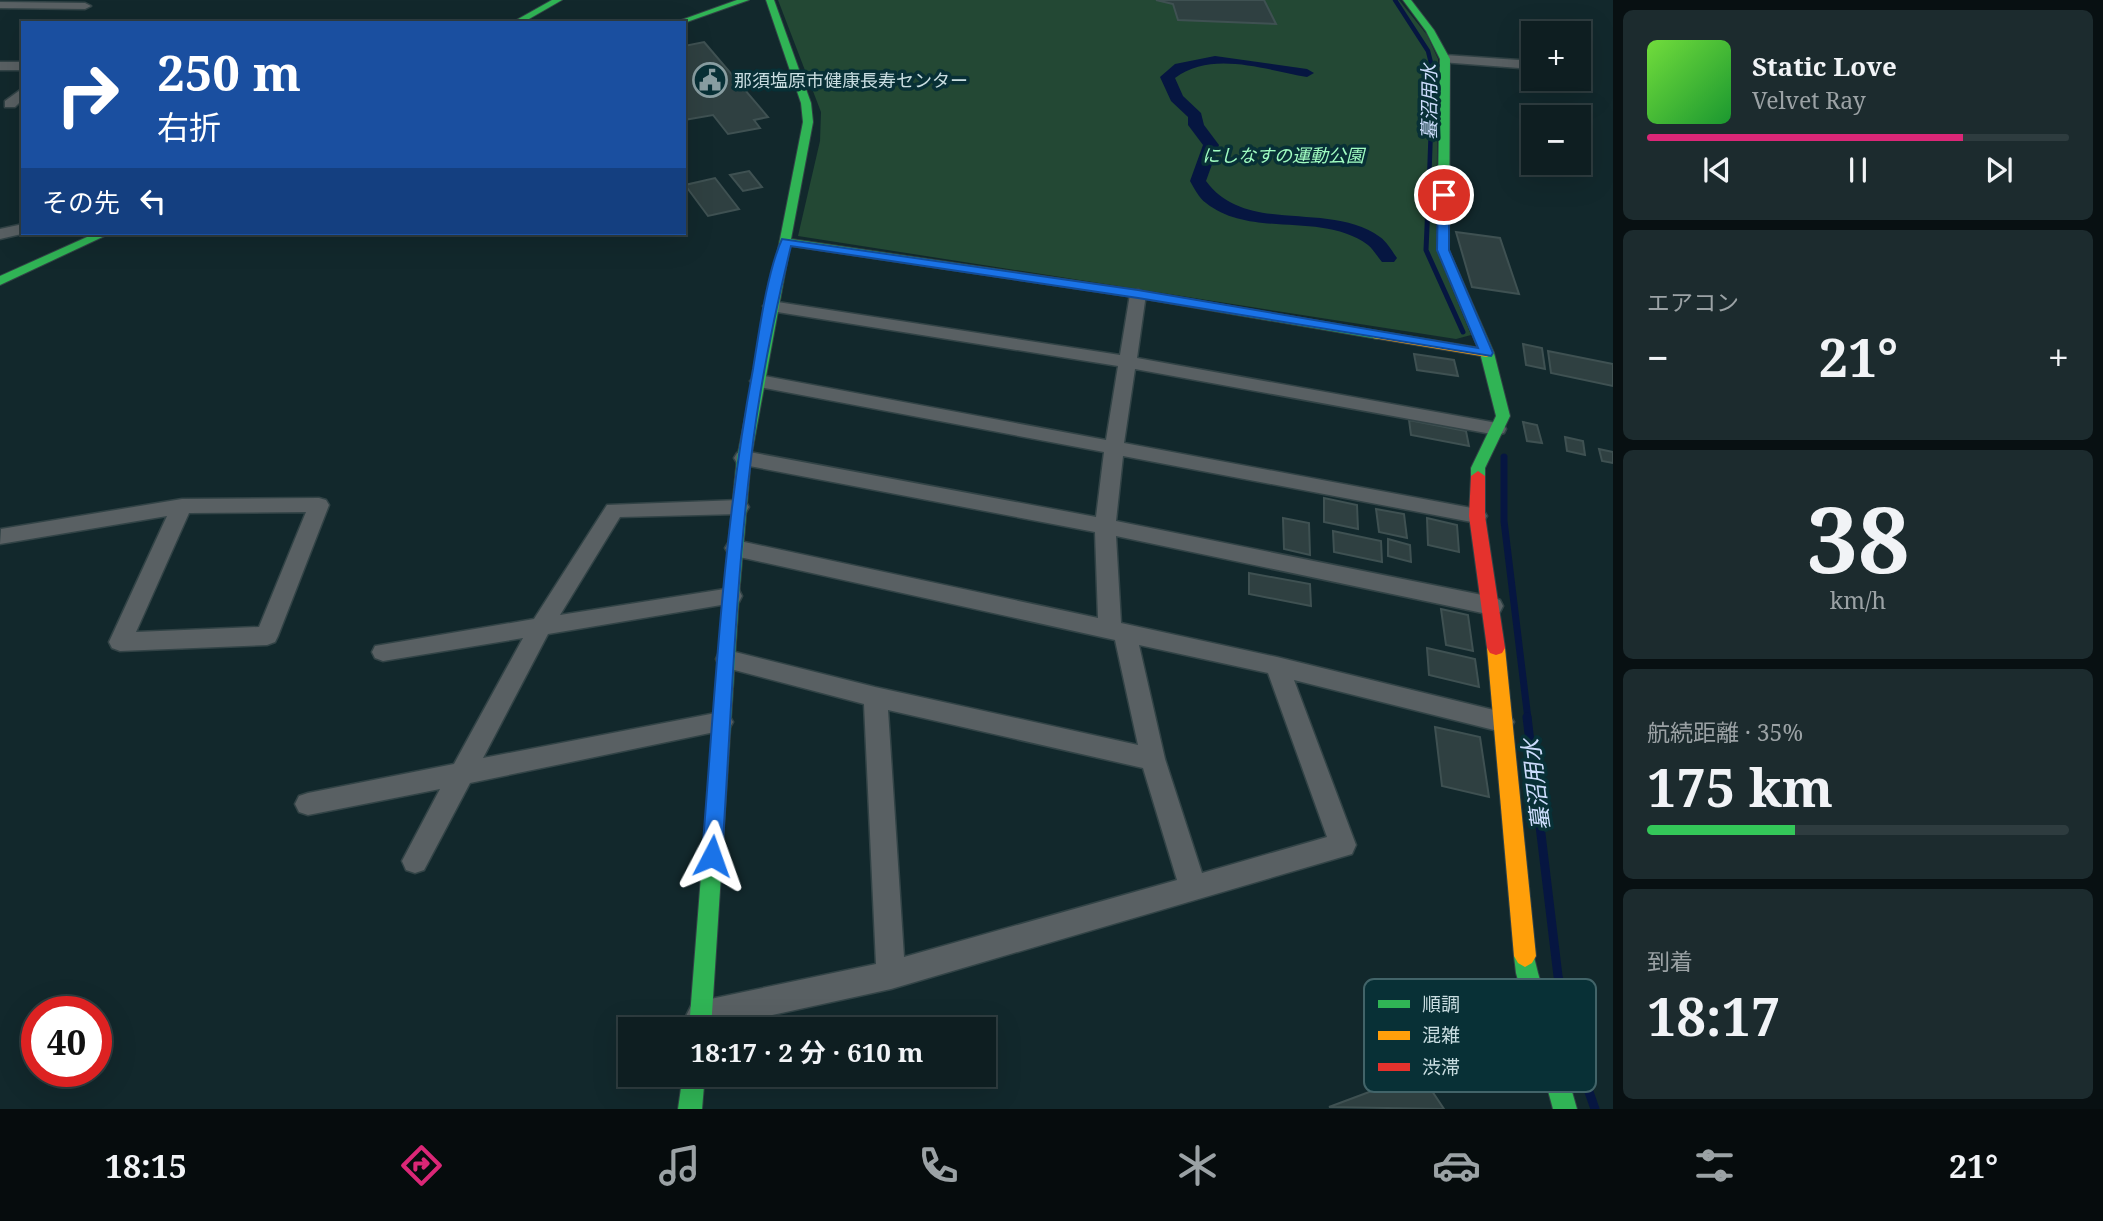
<!DOCTYPE html>
<html lang="ja">
<meta charset="utf-8">
<style>
:root{--surface:#0e1e21;--page:#1c2b2e;--text:#f1f3f6;--muted:#9ba2a5;--line:#2e3c3f;--accent:#db2777}
body{margin:0;font-family:"Noto Serif","Noto Sans JP",serif;background:var(--page);color:var(--text);height:100vh;display:flex;flex-direction:column;font-size:26px;white-space:nowrap}
*{box-sizing:border-box;margin:0}
p{font-size:23px;color:var(--muted)}
.icon{flex:none;width:38px;height:38px;fill:none;stroke:currentColor;stroke-width:2;stroke-linecap:round;stroke-linejoin:round}
.map{position:relative;flex:1;overflow:hidden}
.drawer{display:flex;flex-direction:column;gap:10px;padding:10px;background:#081012;width:490px}
.drawer>*{flex:none}
.guide{position:absolute;left:21px;top:21px;width:665px;height:214px;border-radius:0px;box-shadow:0 7px 28px #0002,0 0 0 2px var(--line);background:#1a4fa0;color:#fff;overflow:hidden}
.buttons{position:absolute;left:1521px;top:21px;display:grid;gap:14px}
.buttons a{display:grid;place-items:center;width:70px;height:70px;border-radius:0px;background:var(--surface);box-shadow:0 7px 28px #0002,0 0 0 2px var(--line);font-size:35px}
.speed{position:absolute;left:21px;top:996px;display:flex;gap:14px;font-size:35px;font-weight:700;text-align:center}
.speed>*{display:grid;place-content:center;width:91px;height:91px;border-radius:50%;background:var(--surface);box-shadow:0 7px 28px #0002,0 0 0 2px var(--line);line-height:1}
.speed .limit{border:10px solid #d22;background:#fff;color:#111}
.pin{position:absolute;display:grid;place-items:center;width:60px;height:60px;color:#fff;margin:-30px;border:4px solid #fff;border-radius:50%;box-shadow:0 2px 7px #0007}
.me{position:absolute;width:77px;margin:-38px;rotate:4deg;stroke-linejoin:round;filter:drop-shadow(0 0 5px #0008)}
.turn{display:flex;align-items:center;gap:24px;height:147px;padding:0 21px;font-size:32px}
.turn .icon{width:91px;height:91px;stroke-width:2.5}
.turn b{display:block;font-size:49px;line-height:60px}
.then{display:flex;align-items:center;height:66px;padding:0 21px;background:#0003;gap:14px;font-size:26px}
.big{font-size:52px;font-weight:700;line-height:1.1}
.drawer .card{flex:1;display:flex;flex-direction:column;justify-content:center;gap:10px;min-width:0;padding:0 24px;border-radius:10px;background:var(--page)}
.drawer .dial{align-items:center;gap:0}
.dial b{font-size:91px;line-height:1}
.song{display:flex;align-items:center;gap:21px}
.cover{width:84px;height:84px;border-radius:10px;background:linear-gradient(135deg,hsl(100 70% 55%),hsl(130 70% 35%))}
.played{height:7px;border-radius:4px;background:linear-gradient(90deg,var(--accent) 75%,var(--line) 75%)}
.keys{display:flex;justify-content:space-around;direction:ltr}
.heat{display:flex;justify-content:space-between;align-items:center;font-size:38px;direction:ltr}
.charge{height:10px;border-radius:5px;background:linear-gradient(90deg,#34c759 35%,var(--line) 0)}
.trip{position:absolute;left:618px;top:1017px;width:378px;height:70px;border-radius:0px;background:var(--surface);box-shadow:0 7px 28px #0002,0 0 0 2px var(--line);font-weight:700;line-height:70px;text-align:center}
.tab-bar{display:flex;height:112px;justify-content:space-around;align-items:center;background:#060c0d;color:var(--muted)}
.tab-bar .icon{width:49px;height:49px}
.tab-bar .active{color:var(--accent)}
.tab-bar b{font-size:32px;color:var(--text)}
main{display:flex;flex:1;min-height:0}
.map>svg:first-child{display:block}
</style>
<main>
<div class="map">
<svg width="1613" height="1109" viewBox="0 0 1613 1109">
<rect width="100%" height="100%" fill="#12282c"/>
<!-- green -->
<path fill="#234834" d="M778 0H1399L1427 35 1438 59 1436 249 1471 335 1456 339 798 236 820 141 821 112Z"/>
<g fill="none" stroke-linecap="round" stroke-linejoin="round">
<!-- stream-far3 -->
<path stroke="#061641" stroke-width="4.5" d="M1395 0 1428 51 1433 71 1429 182"/>
<!-- stream-far2 -->
<path stroke="#061641" stroke-width="5" d="M1429 181 1426 250 1463 332"/>
<!-- stream-far1 -->
<path stroke="#061641" stroke-width="7" d="M1504 457V521L1528 719"/>
<!-- stream -->
<path stroke="#061641" stroke-width="9" d="M1527 717 1558 976 1580 1066 1595 1109"/>
<!-- canal -->
<path fill="#061641" fill-rule="evenodd" d="M1215 56 1307 69 1314 73 1307 77C1265 70 1212 50 1175 78L1183 96 1201 113 1204 125 1219 145 1206 181C1246 236 1329 200 1380 237 1387 242 1392 251 1397 258L1394 262H1382C1377 256 1373 249 1368 245 1322 211 1251 239 1206 203 1199 198 1194 188 1190 181L1203 145 1188 125V117L1171 101 1160 77 1175 64Z"/>
</g>
<!-- building -->
<g fill="#2f4041" stroke="#3f5152" stroke-width="2">
<path d="M1264 0 1276 24 1178 20 1173 4 1156 0Z"/>
<path d="M704 42 768 117 754 120 760 128 728 134 713 115 684 120V46Z"/>
<path d="M749 171 762 187 743 191 730 175Z"/>
<path d="M715 178 739 209 708 216 685 185Z"/>
<path d="M1456 232 1500 238 1519 294 1472 287Z"/>
<path d="M1523 344 1542 348 1545 369 1526 365Z"/>
<path d="M1548 351 1613 364V386L1551 373Z"/>
<path d="M1414 354 1454 360 1458 376 1417 370Z"/>
<path d="M1409 420 1466 431 1469 446 1411 435Z"/>
<path d="M1523 422 1537 425 1542 443 1527 441Z"/>
<path d="M1565 437 1583 441 1585 455 1567 451Z"/>
<path d="M1599 449 1613 452V463L1602 461Z"/>
<path d="M1324 498 1357 505 1358 529 1324 522Z"/>
<path d="M1376 509 1404 514 1407 538 1379 532Z"/>
<path d="M1283 518 1309 523 1310 555 1284 549Z"/>
<path d="M1427 518 1457 525 1459 552 1428 545Z"/>
<path d="M1333 531 1381 541 1382 562 1334 552Z"/>
<path d="M1388 539 1410 545 1411 562 1388 556Z"/>
<path d="M1249 573 1310 584 1311 606 1249 594Z"/>
<path d="M1441 609 1468 615 1473 651 1446 645Z"/>
<path d="M1427 648 1475 659 1479 687 1429 675Z"/>
<path d="M1435 727 1480 737 1489 797 1442 786Z"/>
<path d="M1420 1073 1444 1109 1329 1107Z"/>
</g>
<g fill="none" stroke-linecap="round" stroke-linejoin="round">
<!-- street casing -->
<g stroke="#324346" stroke-width="3">
<g id="street">
<path d="M0 2 85 3 91 6 85 9 0 8Z"/>
<path d="M1445 55 1533 61V69L1441 62V56Z"/>
<rect x="0" y="62" width="23" height="8"/>
<path d="M23 88V99L15 107H5V101Z"/>
<path d="M23 224V233H26L0 239V229Z"/>
<path d="M1138 289 1146 294 1137 358 1497 423 1504 425 1506 429 1504 433 1497 435 1135 369 1124 443 1477 509 1484 511 1487 516 1484 521 1477 523 1123 456 1116 521 1492 597 1500 600 1503 606 1500 612 1492 615 1116 536 1121 623 1277 657 1502 712 1510 715 1514 722 1510 729 1502 732 1294 680 1356 845 1352 854 891 989 708 1029 691 1026 686 1016 691 1006 701 1001 876 964 864 704 719 666 716 659 719 652 727 650 875 687 1138 745 1115 640 735 556 728 553 725 548 728 543 735 540 1098 618 1095 532 744 465 737 463 734 458 737 453 744 451 1096 517 1104 452 759 387 750 381 759 375 1106 440 1118 366 771 311 763 306 771 301 1120 355 1130 294ZM1139 645 1268 673 1327 837 1202 873 1165 759ZM888 710 1143 768 1177 880 904 957Z"/>
<path d="M319 498 326 500 329 505 278 636 275 642 267 645 120 651 112 648 109 642 167 516 0 544 1 529 182 499ZM306 512 259 627 136 632 189 513Z"/>
<path d="M739 500 746 502 749 507 746 512 739 514 620 517 560 615 731 588 739 590 742 596 739 602 548 634 483 758 721 712 729 715 733 722 729 729 470 783 424 870 415 873 406 870 402 861 440 789 308 815 299 812 295 804 299 796 308 793 454 764 523 638 383 661 375 658 372 652 375 646 534 619 607 505Z"/>
</g>
</g>
<!-- fast casing -->
<g stroke="#324346" stroke-width="2">
<g id="fast">
<path d="M552 0H562L522 23H511Z"/>
<path d="M737 0H749L684 23H673Z"/>
<path d="M766 0H774L811 103 813 122 791 239 1138 290 1378 331 1384 335 1378 339 1138 298 790 246 751 458 739 596 711 1029H689L723 596 737 458 803 122 801 103Z"/>
<path d="M1403 0H1411L1434 30 1450 59 1449 250 1494 353 1510 416 1485 468V476L1478 481 1471 476V468L1496 416 1480 353 1437 250 1440 59 1426 31Z"/>
<path d="M96 233H111L0 285V276Z"/>
<path d="M1525 945 1532 949 1538 973 1577 1109H1553L1516 973 1514 956 1518 949Z"/>
<path d="M683 1074H705L702 1109H678Z"/>
</g>
</g>
<!-- slow casing -->
<g stroke="#324346" stroke-width="2">
<g id="slow">
<path d="M1378 331 1487 349 1494 353 1487 357 1373 338 1372 335Z"/>
<path d="M1496 641 1502 643 1505 648 1536 956 1532 963 1525 967 1518 963 1514 956 1487 648 1490 643Z"/>
</g>
</g>
<!-- jam casing -->
<g stroke="#324346" stroke-width="2">
<path id="jam" d="M1478 471 1485 476V516L1505 648 1502 653 1496 655 1490 653 1487 648 1469 516 1471 476Z"/>
</g>
<!-- street -->
<use href="#street" fill="#596063" fill-rule="evenodd"/>
<!-- fast -->
<use href="#fast" fill="#30b455" fill-rule="evenodd"/>
<!-- slow -->
<use href="#slow" fill="#ff9f0a" fill-rule="evenodd"/>
<!-- jam -->
<use href="#jam" fill="#e5322d" fill-rule="evenodd"/>
</g>
<!-- route -->
<path fill="#1a73e8" stroke="#114b97" stroke-width="2" d="M1444 191 1449 195V250L1493 353 1491 356 1138 298 791 246C774 316 759 388 751 459 735 591 731 724 722 856L719 862 712 865 705 862 702 856C715 693 723 529 753 369 759 332 767 272 782 239L1138 290 1478 348 1437 250 1438 195Z"/>
<!-- icons -->
<defs>
<g id="civic-ring" transform="scale(1.75)"><circle r="9.5" fill="#083036" stroke="#899ea2" stroke-width="1.5"/><path d="M-.6-6.5H3V-4.5H.6V-3L4-1V1h2V6H-6V1h2V-1L-.6-3ZM-1.2 2.5V6h2.4V2.5Z" fill="#899ea2"/></g>
</defs>
<g fill-rule="evenodd">
<use href="#civic-ring" x="710" y="80"/>
</g>
<g text-anchor="middle" dominant-baseline="central" stroke-width="7" stroke-linejoin="round" paint-order="stroke">
<!-- far-poi labels -->
<g font-size="18" fill="#c9dde1" stroke="#083036" text-anchor="start">
<text x="734" y="80">那須塩原市健康長寿センター</text>
</g>
<!-- far-park labels -->
<g font-size="18" font-style="italic" fill="#a0fcc1" stroke="#083036">
<text x="1283" y="155">にしなすの運動公園</text>
</g>
<!-- far-water labels -->
<g font-size="19" font-style="italic" fill="#ccdcfc" stroke="#083036">
<text transform="translate(1429 102) rotate(-90)">蟇沼用水</text>
</g>
<!-- water labels -->
<g font-size="23" font-style="italic" fill="#ccdcfc" stroke="#083036">
<text transform="translate(1535 785) rotate(-97)">蟇沼用水</text>
</g>
</g>
<!-- legend -->
<rect x="1364" y="979" width="232" height="113" rx="10" fill="#083036" stroke="#426469" stroke-width="2"/>
<rect x="1378" y="1000" width="32" height="8" fill="#30b455"/>
<rect x="1378" y="1031" width="32" height="9" fill="#ff9f0a"/>
<rect x="1378" y="1063" width="32" height="8" fill="#e5322d"/>
<g font-size="19" fill="#c9dde1">
<text x="1422" y="1011">順調</text>
<text x="1422" y="1042">混雑</text>
<text x="1422" y="1074">渋滞</text>
</g>
</svg>
<div class="buttons">
<a>+</a>
<a>−</a>
</div>
<div class="speed"><div class="limit">40</div></div>
<div class="pin" style="left:1444px;top:195px;background:#d93025"><svg class="icon" aria-label="arrive" viewBox="0 0 24 24"><path d="M6 21V4h12l-3 4 3 4H6"/></svg></div>
<svg class="me" style="left:712px;top:856px" viewBox="-20 -20 40 40"><path d="M0-17L14 15 0 8-14 15z" fill="#1a73e8" stroke="#fff" stroke-width="4"/></svg>
<div class="trip">18:17 · 2 分 · 610 m</div>
<div class="guide">
<div class="turn"><svg class="icon" aria-label="right" viewBox="0 0 24 24"><path d="M7 20v-9h11M14 6l5 5-5 5"/></svg><div><b>250 m</b>右折</div></div>
<div class="then">その先<svg class="icon" aria-label="left" viewBox="0 0 24 24"><path d="M17 20v-9H6M10 6l-5 5 5 5"/></svg></div>
</div>
</div>
<section class="drawer">
<div class="card">
<div class="song"><i class="cover"></i><div><b>Static Love</b><p>Velvet Ray</p></div></div>
<div class="played"></div>
<div class="keys"><svg class="icon" aria-label="previous" viewBox="0 0 24 24"><path d="M18 5L8 12l10 7zM5 5v14"/></svg><svg class="icon" aria-label="pause" viewBox="0 0 24 24"><path d="M8 5v14M16 5v14"/></svg><svg class="icon" aria-label="next" viewBox="0 0 24 24"><path d="M6 5l10 7-10 7zM19 5v14"/></svg></div>
</div>
<div class="card"><p>エアコン</p>
<div class="heat"><a>−</a><b class="big">21°</b><a>+</a></div>
</div>
<div class="card dial"><b>38</b><p>km/h</p></div>
<div class="card"><p>航続距離 · 35%</p><b class="big">175 km</b><div class="charge"></div></div>
<div class="card"><p>到着</p><b class="big">18:17</b></div>
</section>
</main>
<nav class="tab-bar">
<b>18:15</b>
<svg class="icon active" aria-label="directions" viewBox="0 0 24 24"><path d="M12 3l9 9-9 9-9-9zM9 14v-3h6M13 9l2 2-2 2"/></svg>
<svg class="icon" aria-label="music" viewBox="0 0 24 24"><path d="M9 18V5l10-2v13"/><circle cx="6" cy="18" r="3"/><circle cx="16" cy="16" r="3"/></svg>
<svg class="icon" aria-label="phone" viewBox="0 0 24 24"><path d="M5 4h4l2 5-3 2q2 4 5 5l2-3 5 2v4C11 20 4 13 5 4z"/></svg>
<svg class="icon" aria-label="climate" viewBox="0 0 24 24"><path d="M12 3v18M4 7l16 10M4 17L20 7"/></svg>
<svg class="icon" aria-label="car" viewBox="0 0 24 24"><path d="M5 17H2v-5l4-1 3-4h7l3 4 3 1v5h-3M9 17h6M6 11h13"/><circle cx="7" cy="17" r="2"/><circle cx="17" cy="17" r="2"/></svg>
<svg class="icon" aria-label="filters" viewBox="0 0 24 24"><path d="M4 7h16M4 17h16"/><circle cx="9" cy="7" r="2"/><circle cx="15" cy="17" r="2"/></svg>
<b>21°</b>
</nav>
